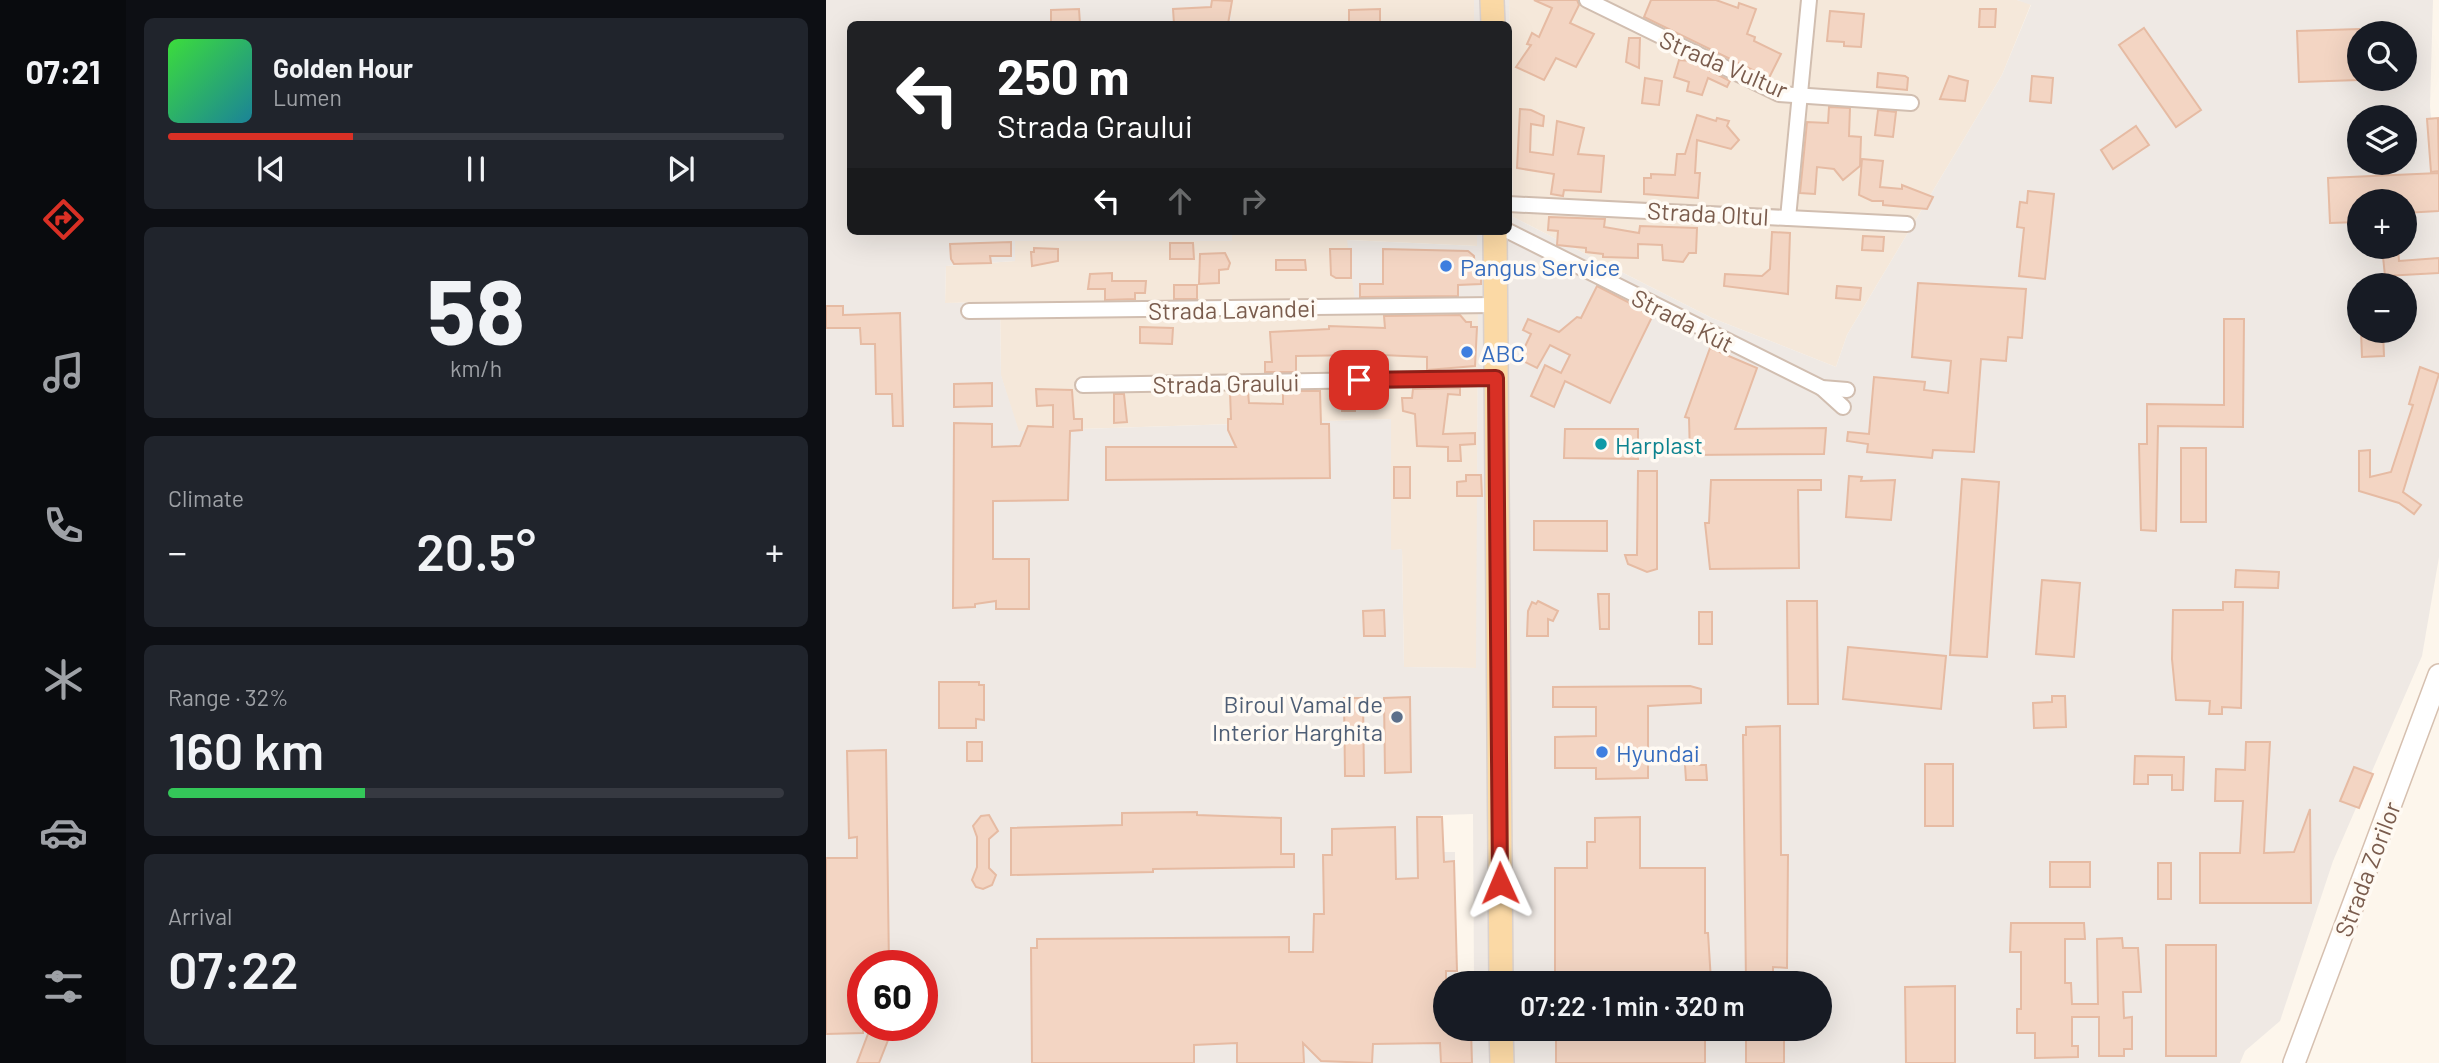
<!DOCTYPE html>
<meta charset="utf-8">
<style>
:root{--surface:#171b24;--page:#20242c;--text:#f1f3f6;--muted:#9ea1a6;--line:#363941;--accent:#d93025}
body{margin:0;font-family:Barlow,sans-serif;background:var(--page);color:var(--text);height:100vh;display:flex;flex-direction:column;font-size:26px;white-space:nowrap}
*{box-sizing:border-box;margin:0}
p{font-size:23px;color:var(--muted)}
.icon{flex:none;width:38px;height:38px;fill:none;stroke:currentColor;stroke-width:2;stroke-linecap:round;stroke-linejoin:round}
.map{position:relative;flex:1;overflow:hidden}
.drawer{display:flex;flex-direction:column;gap:18px;padding:18px;background:#0d0f14;width:700px}
.drawer>*{flex:none}
.hud{position:absolute;left:21px;top:21px;width:665px;height:214px;border-radius:10px;box-shadow:0 7px 28px #0002;background:#202124;color:#fff;overflow:hidden}
.fabs{position:absolute;left:1521px;top:21px;display:grid;gap:14px}
.fabs a{display:grid;place-items:center;width:70px;height:70px;border-radius:50%;background:var(--surface);box-shadow:0 7px 28px #0002;font-size:35px}
.speed{position:absolute;left:21px;top:950px;display:flex;gap:14px;font-size:35px;font-weight:700;text-align:center}
.speed>*{display:grid;place-content:center;width:91px;height:91px;border-radius:50%;background:var(--surface);box-shadow:0 7px 28px #0002;line-height:1}
.speed .limit{border:10px solid #d22;background:#fff;color:#111}
.pin{position:absolute;display:grid;place-items:center;width:60px;height:60px;color:#fff;margin:-30px;border-radius:14px;box-shadow:0 4px 10px #0006}
.me{position:absolute;width:77px;margin:-38px;rotate:359deg;stroke-linejoin:round;filter:drop-shadow(0 0 5px #0008)}
.turn{display:flex;align-items:center;gap:24px;height:147px;padding:0 35px;font-size:32px}
.turn .icon{width:91px;height:91px;stroke-width:2.5}
.turn b{display:block;font-size:49px;line-height:60px}
.lanes{display:flex;align-items:center;height:66px;padding:0 35px;background:#0003;justify-content:center;gap:35px;direction:ltr}
.lanes .off{opacity:.35}
.big{font-size:52px;font-weight:600;line-height:1.1}
.drawer .widget{flex:1;display:flex;flex-direction:column;justify-content:center;gap:10px;min-width:0;padding:0 24px;border-radius:10px;background:var(--page)}
.drawer .dial{align-items:center;gap:0}
.dial b{font-size:91px;line-height:1}
.song{display:flex;align-items:center;gap:21px}
.cover{width:84px;height:84px;border-radius:10px;background:linear-gradient(135deg,hsl(120 70% 55%),hsl(190 70% 35%))}
.played{height:7px;border-radius:4px;background:linear-gradient(90deg,var(--accent) 30%,var(--line) 30%)}
.keys{display:flex;justify-content:space-around;direction:ltr}
.heat{display:flex;justify-content:space-between;align-items:center;font-size:38px;direction:ltr}
.charge{height:10px;border-radius:5px;background:linear-gradient(90deg,#34c759 32%,var(--line) 0)}
.trip{position:absolute;left:607px;top:971px;width:399px;height:70px;border-radius:35px;background:var(--surface);box-shadow:0 7px 28px #0002;font-weight:600;line-height:70px;text-align:center}
main{display:flex;flex:1;min-height:0}
.tabs{display:flex;flex-direction:column;width:126px;justify-content:space-around;align-items:center;background:#090b0e;color:var(--muted)}
.tabs .icon{width:49px;height:49px}
.tabs .on{color:var(--accent)}
.tabs b{font-size:32px;color:var(--text)}
.map>svg:first-child{display:block}
</style>
<main>
<nav class="tabs">
<b>07:21</b>
<svg class="icon on" aria-label="directions" viewBox="0 0 24 24"><path d="M12 3l9 9-9 9-9-9zM9 14v-3h6M13 9l2 2-2 2"/></svg>
<svg class="icon" aria-label="music" viewBox="0 0 24 24"><path d="M9 18V5l10-2v13"/><circle cx="6" cy="18" r="3"/><circle cx="16" cy="16" r="3"/></svg>
<svg class="icon" aria-label="phone" viewBox="0 0 24 24"><path d="M5 4h4l2 5-3 2q2 4 5 5l2-3 5 2v4C11 20 4 13 5 4z"/></svg>
<svg class="icon" aria-label="climate" viewBox="0 0 24 24"><path d="M12 3v18M4 7l16 10M4 17L20 7"/></svg>
<svg class="icon" aria-label="car" viewBox="0 0 24 24"><path d="M5 17H2v-5l4-1 3-4h7l3 4 3 1v5h-3M9 17h6M6 11h13"/><circle cx="7" cy="17" r="2"/><circle cx="17" cy="17" r="2"/></svg>
<svg class="icon" aria-label="filters" viewBox="0 0 24 24"><path d="M4 7h16M4 17h16"/><circle cx="9" cy="7" r="2"/><circle cx="15" cy="17" r="2"/></svg>
</nav>
<section class="drawer">
<div class="widget">
<div class="song"><i class="cover"></i><div><b>Golden Hour</b><p>Lumen</p></div></div>
<div class="played"></div>
<div class="keys"><svg class="icon" aria-label="previous" viewBox="0 0 24 24"><path d="M18 5L8 12l10 7zM5 5v14"/></svg><svg class="icon" aria-label="pause" viewBox="0 0 24 24"><path d="M8 5v14M16 5v14"/></svg><svg class="icon" aria-label="next" viewBox="0 0 24 24"><path d="M6 5l10 7-10 7zM19 5v14"/></svg></div>
</div>
<div class="widget dial"><b>58</b><p>km/h</p></div>
<div class="widget"><p>Climate</p>
<div class="heat"><a>−</a><b class="big">20.5°</b><a>+</a></div>
</div>
<div class="widget"><p>Range · 32%</p><b class="big">160 km</b><div class="charge"></div></div>
<div class="widget"><p>Arrival</p><b class="big">07:22</b></div>
</section>
<div class="map">
<svg width="1613" height="1063" viewBox="0 0 1613 1063">
<rect width="100%" height="100%" fill="#fdf6ec"/>
<!-- residential -->
<g fill="#f5e8da">
<rect x="405" y="0" width="243" height="24"/>
<path d="M683 0H1191L1205 4 1176 75 1021 335 1010 367 886 318 687 217Z"/>
<path d="M406 231H651V246L522 240 652 300 651 668 578 667 576 549 565 551V419L192 431 175 376 174 302 119 303 120 266 189 261V241H406Z"/>
</g>
<!-- industrial -->
<path fill="#efe9e4" fill-rule="evenodd" d="M0 0H405V24H24V231H406V241H189V261L120 266 119 303 174 302 175 375 193 431 565 419V550L576 549 578 667 650 668 652 300 529 301 521 240 651 246V231H682V24H648V0H683L687 217 886 318 1010 367 1021 335 1176 75 1205 5 1191 0H1607L1604 106 1613 213V557L1596 656 1507 861 1454 1021 1419 1051 1414 1063H0ZM1533 33H1578V79H1533ZM1533 117H1578V163H1533ZM1533 201H1578V247H1533ZM1533 285H1578V331H1533ZM647 814 648 982 630 983 629 852H615V815ZM37 966H96V1026H37ZM620 984H994V1029H620Z"/>
<!-- building -->
<g fill="#f3d5c3" stroke="#e6bba3" stroke-width="2">
<path d="M386 0 406 1 402 24H348L347 9 385 7Z"/>
<path d="M708 0H751L753 5 744 23 768 34 750 67 730 58 718 80 690 67 705 45 701 44 706 33 713 37 726 8Z"/>
<path d="M825 0H890L912 8 913 3 930 9 921 34 929 37 928 41 955 54 943 78 818 17Z"/>
<path d="M253 9 254 24H225V10Z"/>
<path d="M554 9V23L523 24V10Z"/>
<path d="M1154 9H1170L1169 27H1153Z"/>
<path d="M1004 11 1038 14 1035 47 1018 46V42L1001 41Z"/>
<path d="M1318 28 1375 110 1350 127 1293 45Z"/>
<path d="M1533 29V80L1473 82 1471 31Z"/>
<path d="M803 38H814L813 68 800 62Z"/>
<path d="M853 60 865 61 904 81 901 87 882 78 876 95 861 91 863 82 848 77Z"/>
<path d="M1052 73 1079 76 1082 78 1081 90 1051 87Z"/>
<path d="M1123 76 1142 81 1139 101 1114 99Z"/>
<path d="M1206 76 1227 78 1225 103 1204 101Z"/>
<path d="M819 78 836 81 833 105 816 103Z"/>
<path d="M1003 107 1024 108 1023 136 1035 137 1034 166 1017 180 1008 169 991 167 989 194 974 193 981 122 1002 123Z"/>
<path d="M694 109 705 110 718 116 717 126 705 124 704 152 727 155 731 121 758 128 752 154 778 156 775 192 738 190 737 196 725 194 728 174 691 168Z"/>
<path d="M1052 110 1070 112 1067 137 1049 135Z"/>
<path d="M871 115 890 121 891 118 903 121 901 126 913 140 905 149 871 140 869 173H874L872 198 818 194V178H825V174L849 175 851 154H859Z"/>
<path d="M1612 118 1613 171 1605 172 1601 119Z"/>
<path d="M1310 126 1323 145 1287 169 1275 150Z"/>
<path d="M1036 159 1057 161 1054 187 1076 189V185L1107 197 1101 209 1057 205V201H1046L1033 195Z"/>
<path d="M1613 173V211L1578 213V201H1533V222L1504 223 1502 178Z"/>
<path d="M1202 191 1228 194 1219 279 1193 276 1198 228 1191 227 1194 202 1201 203Z"/>
<path d="M723 217 779 219 778 227 813 233 814 226 871 228 870 253H863L857 262 837 260 836 245 812 244V258L777 257V254L760 252V248L731 245 732 231 722 230Z"/>
<path d="M946 232 964 233 962 294 898 286 899 274 936 276 944 269Z"/>
<path d="M1037 236 1058 237 1057 251 1036 250Z"/>
<path d="M185 242V256H164L165 263 128 264 125 259 124 244Z"/>
<path d="M344 243H367L368 259H344Z"/>
<path d="M1556 247H1572L1573 261 1613 258V273L1559 276Z"/>
<path d="M208 248 232 249V261L206 266 205 252H208Z"/>
<path d="M504 249H525V278H510L505 275Z"/>
<path d="M557 249 642 251 648 256 649 272H655V284L632 285V296L534 297V284H557Z"/>
<path d="M399 253 404 263 402 269 393 270V283L373 284 374 254Z"/>
<path d="M450 260H479L480 270H450Z"/>
<path d="M286 273V281H320L319 293H309V299L279 300V289H262L264 274Z"/>
<path d="M1092 283 1200 289 1196 338 1182 337 1180 361 1155 359 1148 452 1107 450 1106 458 1041 452 1042 444 1021 441 1022 432 1043 434 1048 377 1099 382 1098 390 1122 393 1125 361 1086 357Z"/>
<rect x="348" y="285" width="23" height="14"/>
<path d="M771 286 827 315 784 403 739 381 728 407 705 396 719 365 735 373 744 355 724 345 711 368 693 359 705 334 697 330 702 319 733 332 751 317 755 318Z"/>
<path d="M1011 286 1035 288 1034 300 1010 298Z"/>
<path d="M0 306H17V315L74 313 77 426H67L66 394H50L49 344H35L34 328H0Z"/>
<path d="M634 315 640 322H645V327H651L649 366 601 370V357L556 355V370H536V355L470 356V372H439V362H446L444 332 503 329V326L559 328 558 316Z"/>
<path d="M1398 319H1418L1417 427 1332 426 1330 531 1315 530 1313 444H1321V404L1398 405Z"/>
<path d="M314 327 347 328 346 344 314 343Z"/>
<path d="M1535 331H1557L1558 356 1536 357Z"/>
<path d="M884 348 931 368 909 429 1000 428 998 454 864 455 863 418 859 417Z"/>
<path d="M1594 367 1613 374 1577 492 1595 505 1588 514 1573 503 1533 491V451L1544 450V477L1565 472 1587 405 1583 404Z"/>
<path d="M166 383V406L128 407V384Z"/>
<path d="M634 388V395L622 394 617 434 649 433V444L634 445 635 461H622V447L591 446 589 414 577 411 576 398H586L587 389Z"/>
<path d="M210 389 246 390 248 419H256V430L244 431 242 500 167 501V559H203V609H170V601L149 604V607L127 608 128 423 166 424V447L194 446 202 426 227 427V405L211 406Z"/>
<rect x="516" y="390" width="13" height="21"/>
<path d="M457 391H494L495 424H503L504 478 280 480V447H410L402 430V419H405L404 392H422L423 403 457 404Z"/>
<path d="M288 394H298L301 422 288 423Z"/>
<path d="M739 429H812V459L738 458Z"/>
<rect x="1355" y="448" width="25" height="74"/>
<rect x="568" y="467" width="16" height="31"/>
<path d="M812 471H831V569L821 572 802 564 799 555H811Z"/>
<path d="M640 475H655L656 496H631V482L640 481Z"/>
<path d="M1023 476 1036 477 1035 481 1069 480 1065 520 1020 517Z"/>
<path d="M1136 479 1173 482 1161 657 1124 655Z"/>
<path d="M885 480H995V490H972L973 568 884 569 879 523H883Z"/>
<path d="M708 521H781V551L708 550Z"/>
<path d="M1410 570 1453 572 1452 588 1409 587Z"/>
<path d="M1216 580 1254 583 1248 657 1210 654Z"/>
<path d="M772 594H783V629H774Z"/>
<path d="M712 601 732 611 727 621 722 619V636H701L702 611 706 602 710 604Z"/>
<path d="M961 601H991L992 704H962Z"/>
<path d="M1397 602H1417L1415 708 1396 707V714H1383L1384 701 1350 700 1346 659 1347 610H1397Z"/>
<path d="M558 610 559 636H538L537 611Z"/>
<rect x="873" y="612" width="13" height="32"/>
<path d="M1022 647 1120 656 1115 709 1017 699Z"/>
<path d="M113 682H153V685H158V720L150 719V728H113Z"/>
<path d="M864 686 875 689V703L822 706V778L770 779V768H729V737L770 736V707H727V687Z"/>
<path d="M1226 696H1239L1240 727 1208 728 1207 703 1226 702Z"/>
<path d="M584 697 585 772 559 773 558 698Z"/>
<path d="M518 698H537L538 776H519Z"/>
<path d="M954 726 955 855H962L961 968 947 967V984H920L917 735H920V727Z"/>
<rect x="141" y="742" width="15" height="19"/>
<path d="M1420 742H1444L1438 853 1468 852 1484 809 1485 903H1374V853H1414L1417 801H1389L1390 769 1419 770Z"/>
<path d="M60 750 63 966H37V1033L0 1034V858H31V837L23 838 21 751Z"/>
<path d="M1309 756 1358 757 1357 790H1346V775H1322V784H1308Z"/>
<rect x="1099" y="764" width="28" height="62"/>
<path d="M859 765H880L881 780H860Z"/>
<path d="M1528 767 1547 774 1533 808 1514 801Z"/>
<path d="M371 812V815L455 818V854H468V867L327 869V872L185 875V828L296 825V813Z"/>
<path d="M163 815 172 831 163 839V868L170 875 166 885 157 889 150 887 146 880 151 867V837L147 826 155 816Z"/>
<path d="M591 817H616L618 862 628 861 631 971H620V1029H645L646 1063H615L614 1043 547 1044 546 1063 495 1061 477 1043 478 1063H411V1043L368 1045V1063H206L205 948H211V939L463 937V952H487L488 914H498L497 855H506V829L569 827 570 879 592 878Z"/>
<path d="M814 817V868H879V933H882L885 981 879 984H729V868H761V842H769V818Z"/>
<rect x="1224" y="862" width="40" height="25"/>
<rect x="1332" y="863" width="13" height="36"/>
<path d="M1185 923H1258L1259 939H1239V983H1245L1246 1004H1272L1271 939 1296 938 1297 948H1312L1315 992H1297L1298 1018 1306 1017V1049H1298V1056H1273V1017H1246V1046H1252V1057L1209 1058V1033H1191V1009H1195V952H1184Z"/>
<rect x="1340" y="945" width="50" height="111"/>
<path d="M1129 986V1063H1080L1079 987Z"/>
<path d="M45 1026H64V1035L53 1063H31Z"/>
<rect x="730" y="1029" width="149" height="34"/>
<rect x="920" y="1029" width="38" height="34"/>
</g>
<g fill="none" stroke-linecap="round" stroke-linejoin="round">
<!-- street casing -->
<g stroke="#d1beb0" stroke-width="18">
<g id="street">
<path d="M761 0 953 94 1085 103"/>
<path d="M682 204 1081 224"/>
<path d="M962 218 983 0"/>
<path d="M682 231 996 388 1021 390"/>
<path d="M143 311 669 305"/>
<path d="M257 385 670 378"/>
<path d="M996 388 1017 407"/>
</g>
</g>
<!-- secondary casing -->
<g stroke="#d6c0b0" stroke-width="24">
<path id="secondary" d="M1468 1063 1613 675"/>
</g>
<!-- primary casing -->
<g stroke="#dad1cd" stroke-width="26">
<g id="primary">
<path d="M666 0 667 24"/>
<path d="M669 231 675 984"/>
<path d="M675 1029 676 1063"/>
</g>
</g>
<!-- street -->
<use href="#street" stroke="#fff" stroke-width="14"/>
<!-- secondary -->
<use href="#secondary" stroke="#fff" stroke-width="21"/>
<!-- primary -->
<use href="#primary" stroke="#fbd9a5" stroke-width="23"/>
</g>
<g fill="none" stroke-linecap="round" stroke-linejoin="round">
<!-- route casing -->
<g stroke="#8d1f18" stroke-width="18">
<path id="route" d="M533 380 670 378 674 883"/>
</g>
<!-- route -->
<use href="#route" stroke="#d93025" stroke-width="12"/>
</g>
<!-- markers -->
<g fill="#3f7fe0" stroke="#fffaf3" stroke-width="2.5">
<circle cx="620" cy="266" r="7"/>
<circle cx="641" cy="352" r="7"/>
<circle cx="776" cy="752" r="7"/>
</g>
<circle fill="#0f9aa8" stroke="#fffaf3" stroke-width="2.5" cx="775" cy="444" r="7"/>
<circle fill="#5c6f8a" stroke="#fffaf3" stroke-width="2.5" cx="571" cy="717" r="7"/>
<g text-anchor="middle" dominant-baseline="central" stroke-width="7" stroke-linejoin="round" paint-order="stroke">
<!-- street labels -->
<g font-size="24" fill="#7a5c4d" stroke="#fffaf3">
<text transform="translate(898 64) rotate(23)">Strada Vultur</text>
<text transform="translate(882 213) rotate(3)">Strada Oltul</text>
<text transform="translate(406 309) rotate(-1)">Strada Lavandei</text>
<text transform="translate(857 320) rotate(27)">Strada Kút</text>
<text transform="translate(400 383) rotate(-1)">Strada Graului</text>
<text transform="translate(1541 869) rotate(-69)">Strada Zorilor</text>
</g>
<!-- shop labels -->
<g font-size="24" fill="#366cbe" stroke="#fffaf3" text-anchor="start">
<text x="634" y="266">Pangus Service</text>
<text x="655" y="352">ABC</text>
<text x="790" y="752">Hyundai</text>
</g>
<!-- culture labels -->
<g font-size="24" fill="#0d838f" stroke="#fffaf3" text-anchor="start">
<text x="789" y="444">Harplast</text>
</g>
<!-- service labels -->
<g font-size="24" fill="#4e5e75" stroke="#fffaf3" text-anchor="end">
<text x="557" y="703">Biroul Vamal de<tspan x="557" dy="28">Interior Harghita</tspan></text>
</g>
</g>
</svg>
<div class="fabs">
<a><svg class="icon" aria-label="search" viewBox="0 0 24 24"><circle cx="10" cy="10" r="6"/><path d="M15 15l6 6"/></svg></a>
<a><svg class="icon" aria-label="layers" viewBox="0 0 24 24"><path d="M12 4l9 5-9 5-9-5zM3 14l9 5 9-5"/></svg></a>
<a>+</a>
<a>−</a>
</div>
<div class="speed"><div class="limit">60</div></div>
<div class="pin" style="left:533px;top:380px;background:#d93025"><svg class="icon" aria-label="arrive" viewBox="0 0 24 24"><path d="M6 21V4h12l-3 4 3 4H6"/></svg></div>
<svg class="me" style="left:674px;top:883px" viewBox="-20 -20 40 40"><path d="M0-17L14 15 0 8-14 15z" fill="#d93025" stroke="#fff" stroke-width="4"/></svg>
<div class="trip">07:22 · 1 min · 320 m</div>
<div class="hud">
<div class="turn"><svg class="icon" aria-label="left" viewBox="0 0 24 24"><path d="M17 20v-9H6M10 6l-5 5 5 5"/></svg><div><b>250 m</b>Strada Graului</div></div>
<div class="lanes"><svg class="icon" aria-label="left" viewBox="0 0 24 24"><path d="M17 20v-9H6M10 6l-5 5 5 5"/></svg><svg class="icon off" aria-label="ahead" viewBox="0 0 24 24"><path d="M12 20V5M6 11l6-6 6 6"/></svg><svg class="icon off" aria-label="right" viewBox="0 0 24 24"><path d="M7 20v-9h11M14 6l5 5-5 5"/></svg></div>
</div>
</div>
</main>
